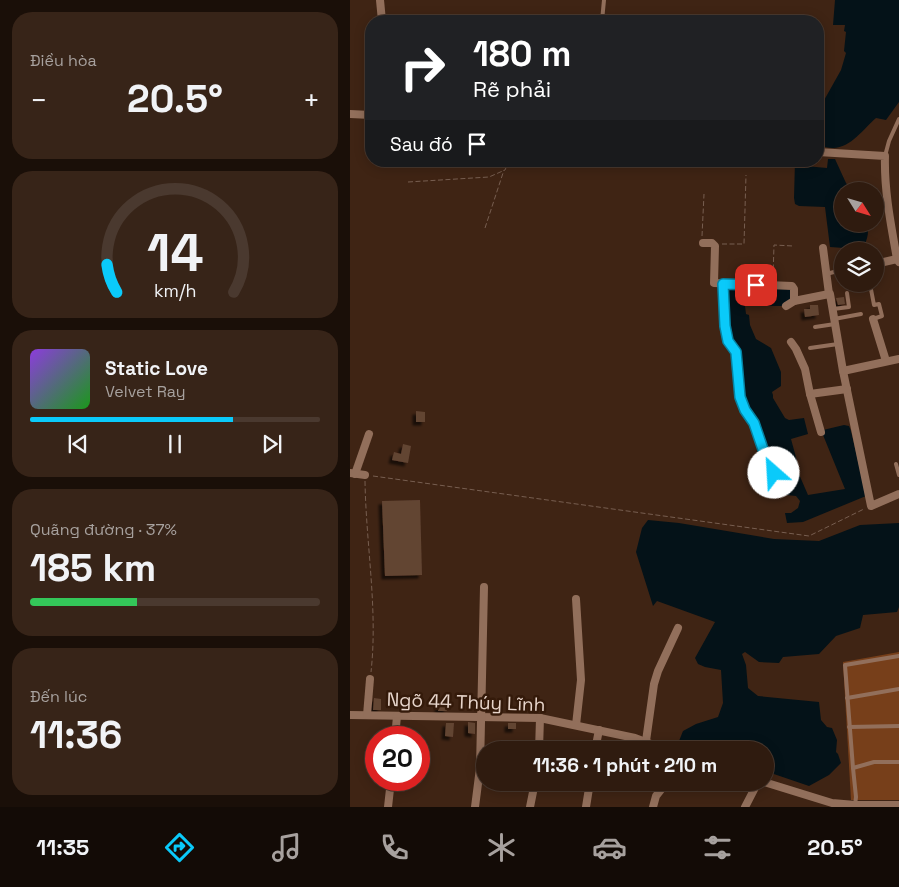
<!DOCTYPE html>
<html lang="vi">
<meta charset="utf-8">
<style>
:root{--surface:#2f1b0f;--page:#372418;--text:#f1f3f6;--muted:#a7a19e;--line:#4a392f;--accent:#0acafa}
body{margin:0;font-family:"Space Grotesk",sans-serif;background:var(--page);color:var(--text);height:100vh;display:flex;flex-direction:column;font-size:19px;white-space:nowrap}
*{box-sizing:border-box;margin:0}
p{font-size:16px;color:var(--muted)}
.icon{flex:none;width:28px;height:28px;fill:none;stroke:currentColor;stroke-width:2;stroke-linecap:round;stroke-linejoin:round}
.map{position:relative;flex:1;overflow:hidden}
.side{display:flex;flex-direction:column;gap:12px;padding:12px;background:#1a0f08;width:350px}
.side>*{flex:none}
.banner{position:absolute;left:15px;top:15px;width:459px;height:152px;border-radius:20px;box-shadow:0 2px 12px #0003,0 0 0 1px var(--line);background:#202124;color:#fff;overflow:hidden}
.needle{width:32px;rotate:127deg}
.tools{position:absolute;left:484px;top:182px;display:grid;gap:10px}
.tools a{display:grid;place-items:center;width:50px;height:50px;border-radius:50%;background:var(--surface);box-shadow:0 2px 12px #0003,0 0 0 1px var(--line);font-size:25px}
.speed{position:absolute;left:15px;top:726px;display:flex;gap:10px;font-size:25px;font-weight:700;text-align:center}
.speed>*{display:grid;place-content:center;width:65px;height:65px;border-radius:50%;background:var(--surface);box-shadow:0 2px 12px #0003,0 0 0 1px var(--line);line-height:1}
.speed .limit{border:8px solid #d22;background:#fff;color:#111}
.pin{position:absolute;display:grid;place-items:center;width:42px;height:42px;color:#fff;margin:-21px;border-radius:10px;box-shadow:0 2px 8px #0006}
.me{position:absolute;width:55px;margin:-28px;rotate:334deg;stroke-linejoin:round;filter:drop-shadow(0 0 4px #0008)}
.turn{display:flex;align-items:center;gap:18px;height:105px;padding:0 25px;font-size:22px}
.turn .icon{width:65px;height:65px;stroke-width:2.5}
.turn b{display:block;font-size:35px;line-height:42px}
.then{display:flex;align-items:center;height:48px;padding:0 25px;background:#0003;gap:10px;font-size:19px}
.big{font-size:38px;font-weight:600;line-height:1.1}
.side .widget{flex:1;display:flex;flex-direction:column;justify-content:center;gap:8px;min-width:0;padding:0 18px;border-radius:20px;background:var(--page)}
.side .dial{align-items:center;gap:0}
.dial svg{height:130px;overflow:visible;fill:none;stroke:var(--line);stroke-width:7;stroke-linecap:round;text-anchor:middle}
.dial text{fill:var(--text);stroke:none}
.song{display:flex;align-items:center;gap:15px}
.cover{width:60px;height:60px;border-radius:8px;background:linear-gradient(135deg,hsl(270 70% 55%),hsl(120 70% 35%))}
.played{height:5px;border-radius:2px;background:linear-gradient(90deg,var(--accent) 70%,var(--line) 70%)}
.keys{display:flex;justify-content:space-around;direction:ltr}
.heat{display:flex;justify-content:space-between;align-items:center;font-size:28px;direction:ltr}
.charge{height:8px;border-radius:4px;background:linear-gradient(90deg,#34c759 37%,var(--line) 0)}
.trip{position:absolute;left:126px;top:741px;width:298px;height:50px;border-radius:25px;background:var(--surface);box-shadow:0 2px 12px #0003,0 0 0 1px var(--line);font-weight:600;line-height:50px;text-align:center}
.tabs{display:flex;height:80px;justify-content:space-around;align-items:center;background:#130b06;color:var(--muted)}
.tabs .icon{width:35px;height:35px}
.tabs .active{color:var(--accent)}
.tabs b{font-size:22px;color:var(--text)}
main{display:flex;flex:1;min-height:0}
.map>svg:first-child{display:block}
</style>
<main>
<section class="side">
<div class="widget"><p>Điều hòa</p>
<div class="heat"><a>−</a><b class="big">20.5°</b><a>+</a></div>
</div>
<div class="widget dial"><svg viewBox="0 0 100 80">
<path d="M14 69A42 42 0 1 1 86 69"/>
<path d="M14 69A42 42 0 0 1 8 52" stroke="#0acafa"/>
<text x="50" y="56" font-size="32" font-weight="700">14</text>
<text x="50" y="72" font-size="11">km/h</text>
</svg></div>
<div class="widget">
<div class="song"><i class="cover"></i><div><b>Static Love</b><p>Velvet Ray</p></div></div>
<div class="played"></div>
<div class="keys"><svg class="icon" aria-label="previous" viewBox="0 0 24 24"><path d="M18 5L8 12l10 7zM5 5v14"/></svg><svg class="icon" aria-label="pause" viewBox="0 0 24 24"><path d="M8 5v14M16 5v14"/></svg><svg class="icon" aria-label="next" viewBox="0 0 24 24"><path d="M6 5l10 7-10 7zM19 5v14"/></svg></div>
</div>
<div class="widget"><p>Quãng đường · 37%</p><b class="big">185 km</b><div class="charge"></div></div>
<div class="widget"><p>Đến lúc</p><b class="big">11:36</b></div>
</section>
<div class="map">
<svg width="549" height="807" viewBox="0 0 549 807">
<defs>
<filter id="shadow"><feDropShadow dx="-3.5" dy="3.5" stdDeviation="1" flood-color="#0009"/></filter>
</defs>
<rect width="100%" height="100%" fill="#3f2414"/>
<!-- green -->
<path fill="#773f1a" d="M549 652V800H501L493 662Z"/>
<!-- water -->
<g fill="#041218">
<path d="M485 0H549V102L536 120 526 118C514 128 501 148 483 148 478 148 472 146 468 145V111L491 70 496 53 494 51 496 32 494 31 495 25H483Z"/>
<path d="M478 159H485L496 183 502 191H492V224H517C520 233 516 244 511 251H502L494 248 480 247 475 207 449 206 445 204 444 198 445 161H447L455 166 477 168Z"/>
<path d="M376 285 438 287 442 292 441 299 432 306H395L396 314 399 315 400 325 406 339 421 348 431 372V386L422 392 423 395V398L435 418 439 420 454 418 458 434 441 439 447 461 448 472 458 495 495 489 473 435V430L494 425 499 426 501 431 516 496 453 522 437 523 435 513H441L448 508 450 501 446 496 436 495 433 486 417 456 405 423 396 409 391 396 388 353 378 339 374 308V288Z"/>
<path d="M298 520 329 523 424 539 469 541 510 525 549 523V607L547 612 513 615 510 628 486 636 469 654 433 657 429 663 409 662 395 652 392 654 396 665 398 688 408 696 469 702 471 720 477 727 482 728 487 740 486 752 488 754 491 763 479 775 459 786 415 771V750H355L329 741 333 731 346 724 368 717 373 703 371 670 355 667 348 664 345 658 365 622 307 601 303 606 286 552 292 528Z"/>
</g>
<!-- building -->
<g fill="#624433" filter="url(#shadow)">
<path d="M494 297 495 304 488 305 486 298Z"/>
<path d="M460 305H468L469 315 455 317 454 309H460Z"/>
<path d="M66 411 75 412V422H66Z"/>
<path d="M53 444 61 446 58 463 42 460 44 452 51 454Z"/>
<path d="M70 500 72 575 35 576 32 501Z"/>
<path d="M24 698 31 699V710H23Z"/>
<path d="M89 699 98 700 97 711H88Z"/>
<path d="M118 722 125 723V734L118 733Z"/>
<path d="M96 723H104L103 737 95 736Z"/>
<rect x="158" y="723" width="8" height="6"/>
</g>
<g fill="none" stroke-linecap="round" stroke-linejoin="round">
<!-- path -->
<g stroke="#775e50" stroke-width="1" stroke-dasharray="5 2.5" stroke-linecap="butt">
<path d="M58 182 139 177 155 170 159 161"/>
<path d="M135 228 154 170"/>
<path d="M352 236 354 194"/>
<path d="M372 244H394L396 175"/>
<path d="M423 277 424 245 443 246"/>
<path d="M23 476 459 536 514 509"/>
<path d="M15 481C16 545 28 609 21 672"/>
</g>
<!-- service -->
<g stroke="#926f5b" stroke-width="4">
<path d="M252 21 254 0"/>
<path d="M535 156 539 141 549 119"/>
<path d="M476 274 492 270"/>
<path d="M373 284 375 326 378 341 386 352 390 397 395 410 404 423 416 458 433 488"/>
<path d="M520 284 524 305 529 304 532 316 523 319"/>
<path d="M483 309 499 307 497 293"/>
<path d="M484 319 511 314"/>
<path d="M465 327 485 324"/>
<path d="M460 348 488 344"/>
<path d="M546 464 549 475"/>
<path d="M497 698 549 689"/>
<path d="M499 727 549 726"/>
<path d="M503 768 524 762H549"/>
<path d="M505 805 506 797 503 768 495 665 549 656"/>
</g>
<!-- minor -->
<g stroke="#926f5b" stroke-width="8">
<path d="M30 0 32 21"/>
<path d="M0 114 21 115"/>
<path d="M468 152 535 156C534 191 541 225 547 259L549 262"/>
<path d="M353 243H362L365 246 364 283 442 286 444 289V301"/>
<path d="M473 248 479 294"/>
<path d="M525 264 547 259"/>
<path d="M436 306 444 301 479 294H480L493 371 521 506 549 494"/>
<path d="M523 319 536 361"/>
<path d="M441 342 446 349 455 369 460 394 471 432"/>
<path d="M493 371 549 359"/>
<path d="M460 394 497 389"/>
<path d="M0 473 15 475"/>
<path d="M5 474 19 434"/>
<path d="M226 599 231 680 226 725"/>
<path d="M0 715 190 718 285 738 317 750"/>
<path d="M17 715 20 679"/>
<path d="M45 738 47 716"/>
<path d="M296 741 304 684 308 671 328 628"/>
<path d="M189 750 190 718"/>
<path d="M245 750 249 730"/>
<path d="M414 782 482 803 505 805H549"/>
<path d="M38 807 41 780"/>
<path d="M125 807 130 768 134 587"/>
<path d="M180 807 185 782"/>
<path d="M236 807 240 782"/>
<path d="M303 807 306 796 317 782"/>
<path d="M395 807 408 782"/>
</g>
</g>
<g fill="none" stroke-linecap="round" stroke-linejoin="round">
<!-- route casing -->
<g stroke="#0683a2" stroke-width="12">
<path id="route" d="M406 285 373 284 375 326 378 341 386 352 390 397 395 410 404 423 416 458 424 473"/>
</g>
<!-- route -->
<use href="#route" stroke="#0acafa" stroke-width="9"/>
</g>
<g text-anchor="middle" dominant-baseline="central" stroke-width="5" stroke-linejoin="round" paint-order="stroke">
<!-- street labels -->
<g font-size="19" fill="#e7d5cb" stroke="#341a0a">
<text transform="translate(116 702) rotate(2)">Ngõ 44 Thúy Lĩnh</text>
</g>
</g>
</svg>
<div class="tools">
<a><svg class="needle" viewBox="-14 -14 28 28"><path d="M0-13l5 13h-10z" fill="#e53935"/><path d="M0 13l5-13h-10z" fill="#a7a19e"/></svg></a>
<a><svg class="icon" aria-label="layers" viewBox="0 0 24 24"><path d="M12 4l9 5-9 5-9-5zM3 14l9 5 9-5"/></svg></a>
</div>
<div class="speed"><div class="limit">20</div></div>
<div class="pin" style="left:406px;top:285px;background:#d93025"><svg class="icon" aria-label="arrive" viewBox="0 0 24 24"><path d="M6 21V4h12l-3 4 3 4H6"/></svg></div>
<svg class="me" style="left:424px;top:473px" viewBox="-20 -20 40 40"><circle r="19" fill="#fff"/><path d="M0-13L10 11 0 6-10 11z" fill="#0acafa"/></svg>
<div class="trip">11:36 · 1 phút · 210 m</div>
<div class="banner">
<div class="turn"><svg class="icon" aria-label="right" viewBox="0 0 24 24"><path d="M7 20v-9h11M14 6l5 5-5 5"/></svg><div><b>180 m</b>Rẽ phải</div></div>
<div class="then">Sau đó<svg class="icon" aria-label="arrive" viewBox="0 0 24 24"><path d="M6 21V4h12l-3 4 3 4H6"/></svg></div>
</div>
</div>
</main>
<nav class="tabs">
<b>11:35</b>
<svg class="icon active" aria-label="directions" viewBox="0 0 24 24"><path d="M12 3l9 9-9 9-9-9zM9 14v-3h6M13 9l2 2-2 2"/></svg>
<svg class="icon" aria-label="music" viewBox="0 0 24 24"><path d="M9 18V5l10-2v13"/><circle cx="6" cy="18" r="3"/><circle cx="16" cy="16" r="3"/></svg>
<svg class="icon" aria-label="phone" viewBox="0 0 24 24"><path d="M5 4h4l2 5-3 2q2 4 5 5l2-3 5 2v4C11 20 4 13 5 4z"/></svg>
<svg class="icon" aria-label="climate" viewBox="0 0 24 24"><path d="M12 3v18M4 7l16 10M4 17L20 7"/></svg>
<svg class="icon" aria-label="car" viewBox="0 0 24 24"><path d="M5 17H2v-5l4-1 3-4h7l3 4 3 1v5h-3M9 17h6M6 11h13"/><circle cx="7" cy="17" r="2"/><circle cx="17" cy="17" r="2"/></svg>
<svg class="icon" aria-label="filters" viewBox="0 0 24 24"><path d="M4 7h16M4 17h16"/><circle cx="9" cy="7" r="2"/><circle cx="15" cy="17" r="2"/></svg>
<b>20.5°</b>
</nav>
